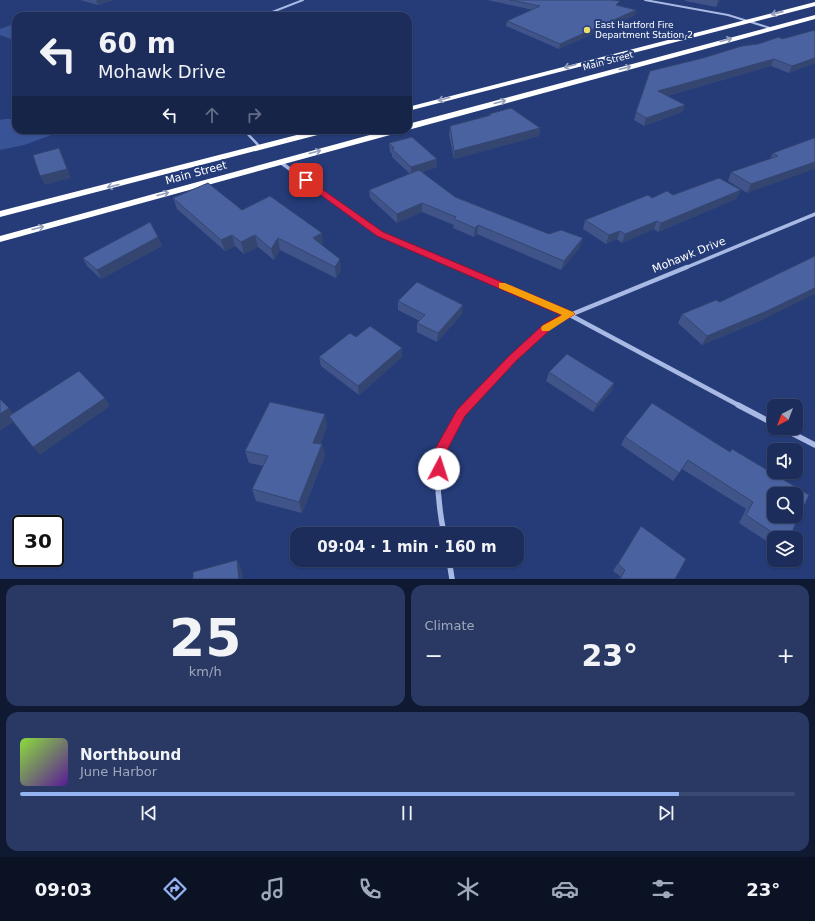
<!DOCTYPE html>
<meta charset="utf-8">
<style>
:root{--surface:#1c2d5b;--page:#293964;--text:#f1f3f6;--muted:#a0a8bb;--line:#3a4971;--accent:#95b2f1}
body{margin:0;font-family:"DejaVu Sans",sans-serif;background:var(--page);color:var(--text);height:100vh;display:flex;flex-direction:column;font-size:15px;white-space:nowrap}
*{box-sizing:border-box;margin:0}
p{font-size:13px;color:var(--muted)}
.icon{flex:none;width:22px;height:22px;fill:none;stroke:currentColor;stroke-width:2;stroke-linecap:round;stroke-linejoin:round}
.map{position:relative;height:579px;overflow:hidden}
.sheet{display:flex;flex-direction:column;gap:6px;padding:6px;background:#0f1932;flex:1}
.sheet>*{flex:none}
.banner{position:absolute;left:12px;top:12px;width:400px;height:122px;border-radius:12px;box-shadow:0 1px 3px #0004,0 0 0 1px var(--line);background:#1c2d5b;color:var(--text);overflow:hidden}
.needle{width:26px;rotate:222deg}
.controls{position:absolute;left:767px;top:399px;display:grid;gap:8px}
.controls a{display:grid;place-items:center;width:36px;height:36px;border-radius:8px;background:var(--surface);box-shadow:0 1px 3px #0004,0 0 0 1px var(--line);font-size:20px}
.speed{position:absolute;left:12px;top:515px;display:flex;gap:8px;font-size:20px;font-weight:700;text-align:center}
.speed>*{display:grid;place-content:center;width:52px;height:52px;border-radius:50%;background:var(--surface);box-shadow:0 1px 3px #0004,0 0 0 1px var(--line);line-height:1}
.speed .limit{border:2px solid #111;border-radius:6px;background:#fff;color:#111}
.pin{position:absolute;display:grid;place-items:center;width:34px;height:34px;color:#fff;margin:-17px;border-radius:8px;box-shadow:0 2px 6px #0006}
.me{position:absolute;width:44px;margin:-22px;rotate:5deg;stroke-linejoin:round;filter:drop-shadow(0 0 3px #0008)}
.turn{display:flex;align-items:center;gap:14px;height:84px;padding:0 20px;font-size:18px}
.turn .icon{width:52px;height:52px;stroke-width:2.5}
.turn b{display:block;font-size:28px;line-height:34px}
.lanes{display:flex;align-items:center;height:38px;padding:0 20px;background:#0003;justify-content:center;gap:20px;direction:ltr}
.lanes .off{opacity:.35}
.big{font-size:30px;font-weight:800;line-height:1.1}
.sheet .tile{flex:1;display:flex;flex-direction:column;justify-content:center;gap:6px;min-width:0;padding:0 14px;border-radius:12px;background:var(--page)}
.sheet .dial{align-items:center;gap:0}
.dial b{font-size:52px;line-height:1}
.song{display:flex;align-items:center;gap:12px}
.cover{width:48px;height:48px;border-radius:6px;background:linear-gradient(135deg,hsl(90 70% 55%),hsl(270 70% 35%))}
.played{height:4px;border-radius:2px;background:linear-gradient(90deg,var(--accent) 85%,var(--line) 85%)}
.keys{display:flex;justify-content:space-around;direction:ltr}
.heat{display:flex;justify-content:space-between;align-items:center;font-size:22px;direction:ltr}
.sheet .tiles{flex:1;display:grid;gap:6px;grid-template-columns:1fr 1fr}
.tile:last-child{grid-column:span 2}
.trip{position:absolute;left:290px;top:527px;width:234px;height:40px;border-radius:12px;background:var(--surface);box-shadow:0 1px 3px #0004,0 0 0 1px var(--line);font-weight:800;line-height:40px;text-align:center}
.tab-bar{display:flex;height:64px;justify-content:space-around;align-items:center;background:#0b1224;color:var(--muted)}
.tab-bar .icon{width:28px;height:28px}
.tab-bar .on{color:var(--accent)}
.tab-bar b{font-size:18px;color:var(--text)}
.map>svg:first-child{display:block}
</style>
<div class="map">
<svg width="815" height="579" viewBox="0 0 815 579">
<rect width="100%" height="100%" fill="#253c79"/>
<!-- green -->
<g fill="#395397">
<path d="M16 23V41L0 35V29Z"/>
<path d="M5 119H16V130H55L54 134 24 145 0 150V120Z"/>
</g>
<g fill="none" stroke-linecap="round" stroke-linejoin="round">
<!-- street-far4 -->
<g stroke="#a8b9e4" stroke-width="2">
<path d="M645 0 728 15 770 28"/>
<path d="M262 16 303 0"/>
</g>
<!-- street-far3 -->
<path stroke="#a8b9e4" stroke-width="2.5" d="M244 130 260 147"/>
<!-- street-far2 -->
<g stroke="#a8b9e4" stroke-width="3.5">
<path d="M280 162 380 234 459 268"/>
<path d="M685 268 815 214"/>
</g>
<!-- street-far1 -->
<g stroke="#a8b9e4" stroke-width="4.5">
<path d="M457 267 570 315 740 406"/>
<path d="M468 406 513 358 547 327 570 315 687 267"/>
</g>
<!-- street -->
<g stroke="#a8b9e4" stroke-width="5.5">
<path d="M738 405 774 424"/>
<path d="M782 428 815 445"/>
<path d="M444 534C439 509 436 480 439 455 440 444 461 413 469 405"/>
<path d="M449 560 452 579"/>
</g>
<!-- highway -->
<g fill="#fff" fill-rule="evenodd">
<path d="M815 2V6L408 111V107Z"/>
<path d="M815 15V19L408 130V124Z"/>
<path d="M316 130H330L329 132 0 217V211Z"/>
<path d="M388 130H402L401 132 0 242V236Z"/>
</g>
</g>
<!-- wall -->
<g fill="#40548a">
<path d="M80 0H113L98 5Z"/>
<path d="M487 0H612L619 6 636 10 635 15 559 49 506 26 507 21 533 10Z"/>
<path d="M685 0H721L716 7 685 1Z"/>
<path d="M815 30V63L789 73 771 66 667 96 685 105 682 112 644 126 634 120 636 112 703 58 758 44 782 39Z"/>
<path d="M489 114 540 128 539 136 454 159 449 134 450 126 489 116Z"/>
<path d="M815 139 747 193 728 181 731 172 770 159 773 153Z"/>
<path d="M389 143 437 167 422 172 455 197 580 247 561 270 477 234 474 237 453 228 454 225 422 212 397 223 370 198 369 190 410 174 392 157V154L390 152Z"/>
<path d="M741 190 736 199 658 232 654 229 622 243 617 239 606 244 583 229 585 220 652 198 673 195Z"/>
<path d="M173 198 323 245H322L341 270 336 278 280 250 274 260 258 247 244 254 235 246 225 251 177 209Z"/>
<path d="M158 237 162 246 101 279 87 266 83 258Z"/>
<path d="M398 301 462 314 437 342 417 332V323L420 321 398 310Z"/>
<path d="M720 302 762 320 702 345 678 323 682 314Z"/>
<path d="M356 337 402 357 359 395 321 366 319 357Z"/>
<path d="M549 372 614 383 611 392 593 412 546 381Z"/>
<path d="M327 427 320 444H322L325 456 302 513 256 501 252 489 263 466 249 463 245 451Z"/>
<path d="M625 437 730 452 732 449 789 538H774V546L739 523 746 509 682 469 673 481 621 445Z"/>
<path d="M641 526 675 579H619L621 577 613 571Z"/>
</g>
<!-- shaded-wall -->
<g fill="#344570">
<path d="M96 0H113L98 5Z"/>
<path d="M718 0H721L716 7Z"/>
<path d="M636 10 635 15 559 49 560 44Z"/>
<path d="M815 58V63L789 73 792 66Z"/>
<path d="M774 59 771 66 656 99 658 91Z"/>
<path d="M685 105 682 112 644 126 646 118Z"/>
<path d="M540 128 539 136 454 159V151Z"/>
<path d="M59 148 63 157 71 178 45 185 40 176Z"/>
<path d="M437 159V167L411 175V167Z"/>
<path d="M815 162V169L747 193 751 184Z"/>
<path d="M741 190 736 199 658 232 661 223Z"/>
<path d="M422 203V212L397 223V214Z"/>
<path d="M657 221 654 229 622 243 625 234Z"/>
<path d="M478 225 477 234 474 237 475 228Z"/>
<path d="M620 231 617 239 606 244 609 235Z"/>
<path d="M322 233 323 245 314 250 313 238Z"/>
<path d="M232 235 235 246 225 251 221 240Z"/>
<path d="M255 235 258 247 244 254 241 242Z"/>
<path d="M158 237 162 246 101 279 97 270Z"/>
<path d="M278 238 280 250 274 260 271 249Z"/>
<path d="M583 238 580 247 561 270 564 261Z"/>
<path d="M340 259 341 270 336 278 335 267Z"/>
<path d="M815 288V294L762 320 702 345 707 336Z"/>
<path d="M463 305 462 314 437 342 438 333Z"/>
<path d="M402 348V357L359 395 358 386Z"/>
<path d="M614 383 611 392 593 412 597 404Z"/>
<path d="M105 398 110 406 40 455 33 447Z"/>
<path d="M9 408 18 419 0 431V414Z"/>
<path d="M325 414 327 427 316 455 313 443Z"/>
<path d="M322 444 325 456 302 513 299 502Z"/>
<path d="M237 560 242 570 243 579H239Z"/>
</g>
<!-- building -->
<g fill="#4a62a0" stroke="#344570" fill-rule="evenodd">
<path d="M510 0H612L620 1 616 5 636 10 560 44 507 21 540 6Z"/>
<path d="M815 30V58L792 66 774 59 658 91 685 105 646 118 636 112 650 71 703 58 742 46 758 44 779 37 782 39Z"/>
<path d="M511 108 540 128 454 151 450 126 491 115 489 114Z"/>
<path d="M412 137 437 159 411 167 392 149 394 148 389 143Z"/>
<path d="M814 138 815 139V162L751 184 731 172 778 156 773 153Z"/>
<path d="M59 148 67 169 40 176 33 155Z"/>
<path d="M419 170 455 197 549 234 561 230 583 238 564 261 478 225 475 228 454 219 456 217 422 203 397 214 369 190Z"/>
<path d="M719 178 741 190 661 223 657 221 625 234 620 231 609 235 585 220 648 195 652 198 667 191 673 195Z"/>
<path d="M208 183 242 210 270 196 322 233 313 238 340 259 335 267 278 238 271 249 255 235 241 242 232 235 221 240 173 198Z"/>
<path d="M150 222 158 237 97 270 83 258Z"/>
<path d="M815 256V288L767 311 707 336 682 314 716 300 720 302Z"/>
<path d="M417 282 463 305 438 333 417 323 425 315 398 301Z"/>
<path d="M370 326 402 348 358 386 319 357 350 333 356 337Z"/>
<path d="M567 354 614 383 597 404 549 372Z"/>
<path d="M79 371 105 398 33 447 9 416Z"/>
<path d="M0 399 9 408 0 414Z"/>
<path d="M270 402 325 414 313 443 322 444 299 502 252 489 268 456 245 451Z"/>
<path d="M652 403 730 452 732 449 809 495 789 538H781L746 515 753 502 688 460 679 473 625 437ZM774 494H796V516H774Z"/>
<path d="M641 526 686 559 675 579H620L625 570 618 564Z"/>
<path d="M237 560 239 579H193V572Z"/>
</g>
<!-- one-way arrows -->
<defs><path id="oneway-shaft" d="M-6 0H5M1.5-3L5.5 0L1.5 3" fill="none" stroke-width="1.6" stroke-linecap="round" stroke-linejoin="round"/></defs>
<g stroke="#929ebc">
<use href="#oneway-shaft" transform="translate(777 13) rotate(167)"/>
<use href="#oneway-shaft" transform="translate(726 40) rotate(-15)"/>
<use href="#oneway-shaft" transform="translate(570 66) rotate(165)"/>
<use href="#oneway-shaft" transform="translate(625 68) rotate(-15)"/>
<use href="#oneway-shaft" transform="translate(444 99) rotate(165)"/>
<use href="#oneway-shaft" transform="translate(500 102) rotate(-15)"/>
<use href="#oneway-shaft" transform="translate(315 152) rotate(-15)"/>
<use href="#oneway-shaft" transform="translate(113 186) rotate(166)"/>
<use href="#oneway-shaft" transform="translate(163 194) rotate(-15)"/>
<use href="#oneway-shaft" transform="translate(38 228) rotate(-15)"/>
</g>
<!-- route -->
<path fill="#e11d48" stroke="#92132f" d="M306 178 383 232 573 312 575 314 551 329 516 361 465 416 445 454V469L443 473 439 475 435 473 433 469V453L457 410 509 356 544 324 561 315 377 236 303 182 302 180Z"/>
<!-- slow -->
<path fill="#f59e0b" d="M499 283H505L573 312 575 314 549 331H542L541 328 542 326 562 315 499 288Z"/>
<!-- markers -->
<circle fill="#edde6d" stroke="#253c79" stroke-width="1.5" cx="587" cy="30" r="4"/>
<g text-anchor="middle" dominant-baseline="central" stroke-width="4" stroke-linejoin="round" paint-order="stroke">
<!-- far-poi labels -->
<g font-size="9" fill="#fff" stroke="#253c79" text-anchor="start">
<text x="595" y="25">East Hartford Fire<tspan x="595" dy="10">Department Station 2</tspan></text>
</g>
<!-- far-street labels -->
<g font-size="9" fill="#fff" stroke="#253c79">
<text transform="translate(608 61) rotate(-15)">Main Street</text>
</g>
<!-- street labels -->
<g font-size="11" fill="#fff" stroke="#253c79">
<text transform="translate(196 173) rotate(-15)">Main Street</text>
<text transform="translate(689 255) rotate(-22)">Mohawk Drive</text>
</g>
</g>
</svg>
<div class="controls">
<a><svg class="needle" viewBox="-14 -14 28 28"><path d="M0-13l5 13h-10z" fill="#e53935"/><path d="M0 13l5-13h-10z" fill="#a0a8bb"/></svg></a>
<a><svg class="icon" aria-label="sound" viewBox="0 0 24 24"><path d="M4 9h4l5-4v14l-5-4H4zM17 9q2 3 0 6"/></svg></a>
<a><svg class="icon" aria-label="search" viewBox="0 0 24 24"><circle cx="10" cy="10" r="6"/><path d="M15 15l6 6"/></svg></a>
<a><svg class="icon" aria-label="layers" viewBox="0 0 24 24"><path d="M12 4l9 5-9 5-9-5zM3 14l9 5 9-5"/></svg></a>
</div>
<div class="speed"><div class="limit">30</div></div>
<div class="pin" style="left:306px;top:180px;background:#d93025"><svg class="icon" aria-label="arrive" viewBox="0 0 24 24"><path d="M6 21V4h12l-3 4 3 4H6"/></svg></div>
<svg class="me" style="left:439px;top:469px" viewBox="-20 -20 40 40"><circle r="19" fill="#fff"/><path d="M0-13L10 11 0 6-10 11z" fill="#e11d48"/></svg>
<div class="trip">09:04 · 1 min · 160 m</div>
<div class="banner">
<div class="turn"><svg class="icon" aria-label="left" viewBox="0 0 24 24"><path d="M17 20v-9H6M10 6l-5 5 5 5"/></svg><div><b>60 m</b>Mohawk Drive</div></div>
<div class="lanes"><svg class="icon" aria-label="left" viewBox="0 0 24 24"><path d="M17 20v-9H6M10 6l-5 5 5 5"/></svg><svg class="icon off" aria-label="ahead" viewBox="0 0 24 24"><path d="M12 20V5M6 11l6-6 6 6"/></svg><svg class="icon off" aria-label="right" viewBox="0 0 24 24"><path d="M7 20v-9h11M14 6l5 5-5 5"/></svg></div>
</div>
</div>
<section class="sheet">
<div class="tiles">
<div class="tile dial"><b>25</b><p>km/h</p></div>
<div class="tile"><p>Climate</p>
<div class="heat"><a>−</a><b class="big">23°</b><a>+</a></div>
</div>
<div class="tile">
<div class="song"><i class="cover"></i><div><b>Northbound</b><p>June Harbor</p></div></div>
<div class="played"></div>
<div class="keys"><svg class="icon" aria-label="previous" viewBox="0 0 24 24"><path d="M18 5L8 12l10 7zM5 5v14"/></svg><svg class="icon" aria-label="pause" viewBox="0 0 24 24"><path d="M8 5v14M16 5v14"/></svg><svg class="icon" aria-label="next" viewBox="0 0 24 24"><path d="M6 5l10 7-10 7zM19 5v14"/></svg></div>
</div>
</div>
</section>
<nav class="tab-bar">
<b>09:03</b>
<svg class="icon on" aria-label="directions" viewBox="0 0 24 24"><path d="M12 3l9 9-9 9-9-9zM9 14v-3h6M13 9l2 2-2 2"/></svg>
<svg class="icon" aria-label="music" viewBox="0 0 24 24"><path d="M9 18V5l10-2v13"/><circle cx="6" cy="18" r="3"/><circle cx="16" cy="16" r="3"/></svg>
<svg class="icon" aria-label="phone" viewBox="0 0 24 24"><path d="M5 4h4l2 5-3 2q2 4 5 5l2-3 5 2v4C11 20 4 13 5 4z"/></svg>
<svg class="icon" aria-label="climate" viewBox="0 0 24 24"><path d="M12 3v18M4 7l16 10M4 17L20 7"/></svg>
<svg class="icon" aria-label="car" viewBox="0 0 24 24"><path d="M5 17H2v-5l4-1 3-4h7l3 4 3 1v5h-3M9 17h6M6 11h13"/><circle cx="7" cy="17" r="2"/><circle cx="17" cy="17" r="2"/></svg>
<svg class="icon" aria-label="filters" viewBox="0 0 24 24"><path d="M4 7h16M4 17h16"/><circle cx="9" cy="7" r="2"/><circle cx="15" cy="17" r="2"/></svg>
<b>23°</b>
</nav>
